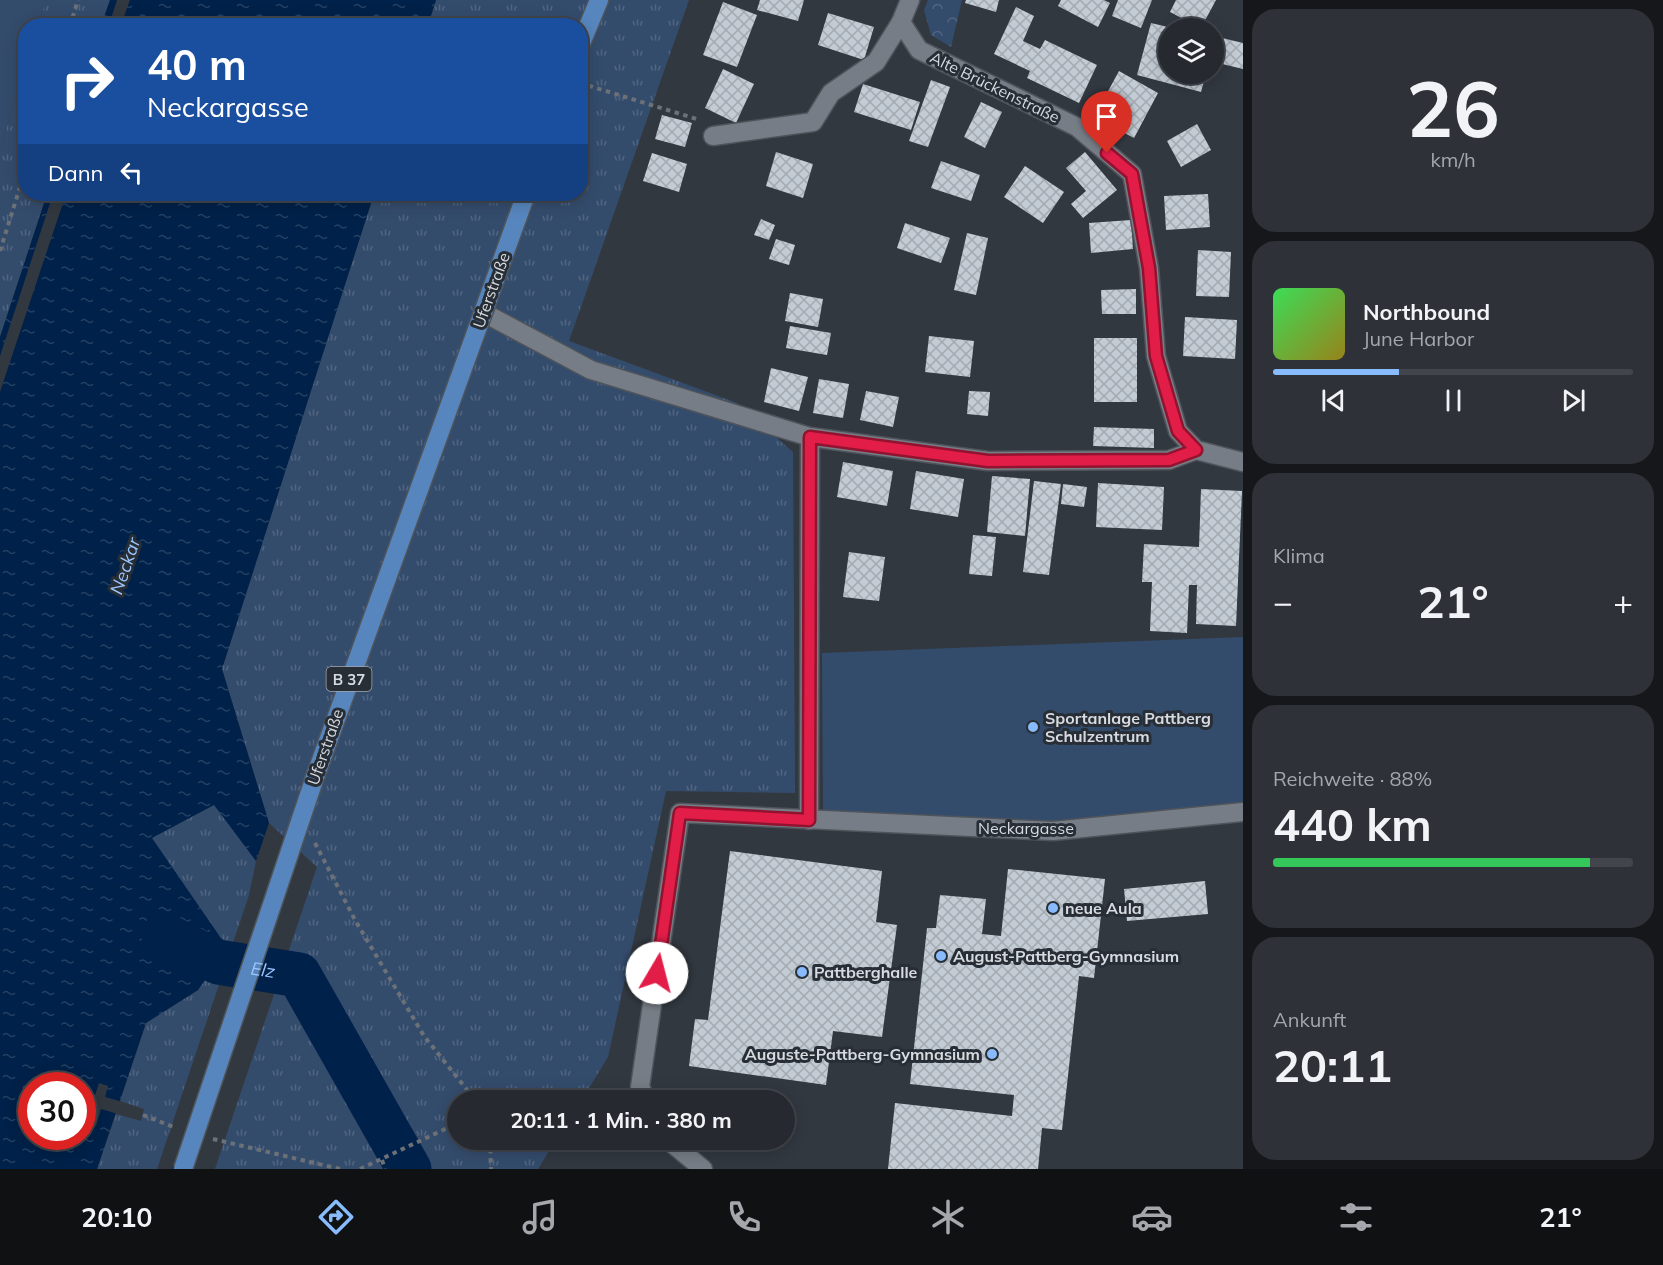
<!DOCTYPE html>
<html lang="de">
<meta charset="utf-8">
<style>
:root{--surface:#262a30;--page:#2e3238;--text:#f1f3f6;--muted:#a4a7ab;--line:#42464c;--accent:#87bbfb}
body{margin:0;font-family:Mulish,sans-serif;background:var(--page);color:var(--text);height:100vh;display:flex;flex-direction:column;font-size:22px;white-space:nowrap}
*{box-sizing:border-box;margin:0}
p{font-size:20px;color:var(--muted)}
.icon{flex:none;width:33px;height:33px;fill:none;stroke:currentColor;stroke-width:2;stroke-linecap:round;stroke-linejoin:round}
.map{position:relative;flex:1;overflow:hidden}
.side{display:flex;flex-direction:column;gap:9px;padding:9px;background:#15171a;width:420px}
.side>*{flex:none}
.top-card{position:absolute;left:18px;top:18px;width:570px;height:183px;border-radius:24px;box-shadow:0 3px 15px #0003,0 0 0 2px var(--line);background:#1a4fa0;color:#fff;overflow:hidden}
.controls{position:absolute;left:1158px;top:18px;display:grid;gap:12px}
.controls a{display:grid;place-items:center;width:66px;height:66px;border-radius:50%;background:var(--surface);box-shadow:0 3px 15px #0003,0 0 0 2px var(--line);font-size:30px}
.speed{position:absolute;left:18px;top:1072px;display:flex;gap:12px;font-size:30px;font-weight:700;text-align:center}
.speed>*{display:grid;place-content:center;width:78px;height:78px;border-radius:50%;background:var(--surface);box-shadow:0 3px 15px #0003,0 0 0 2px var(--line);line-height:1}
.speed .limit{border:9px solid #d22;background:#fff;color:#111}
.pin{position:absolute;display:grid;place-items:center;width:51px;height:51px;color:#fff;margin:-62px -26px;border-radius:50% 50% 50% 0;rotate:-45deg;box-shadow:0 0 6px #0007}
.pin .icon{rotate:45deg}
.me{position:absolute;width:66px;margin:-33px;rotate:8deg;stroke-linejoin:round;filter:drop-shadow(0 0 4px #0008)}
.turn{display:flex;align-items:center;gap:21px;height:126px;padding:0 30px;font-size:27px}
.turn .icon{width:78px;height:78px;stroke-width:2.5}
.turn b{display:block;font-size:42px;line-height:51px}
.then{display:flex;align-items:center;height:57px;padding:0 30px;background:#0003;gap:12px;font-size:22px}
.big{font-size:45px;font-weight:700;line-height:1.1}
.side .widget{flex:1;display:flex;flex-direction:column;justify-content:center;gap:9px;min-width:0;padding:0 21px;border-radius:24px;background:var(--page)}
.side .dial{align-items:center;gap:0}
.dial b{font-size:78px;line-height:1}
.song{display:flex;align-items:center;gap:18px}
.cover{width:72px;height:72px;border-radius:9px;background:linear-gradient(135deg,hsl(130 70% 55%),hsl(50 70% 35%))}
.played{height:6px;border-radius:3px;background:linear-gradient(90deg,var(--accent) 35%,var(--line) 35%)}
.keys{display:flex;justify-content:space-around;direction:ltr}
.heat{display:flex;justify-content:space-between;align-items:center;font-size:33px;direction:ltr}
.charge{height:9px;border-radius:4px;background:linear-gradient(90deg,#34c759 88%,var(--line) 0)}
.trip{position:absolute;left:447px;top:1090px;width:348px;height:60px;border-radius:30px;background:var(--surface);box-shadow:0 3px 15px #0003,0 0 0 2px var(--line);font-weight:700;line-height:60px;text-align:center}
.tabs{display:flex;height:96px;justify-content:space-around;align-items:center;background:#0f1113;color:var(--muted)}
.tabs .icon{width:42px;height:42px}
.tabs .active{color:var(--accent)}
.tabs b{font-size:27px;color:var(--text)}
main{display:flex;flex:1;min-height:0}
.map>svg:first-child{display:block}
</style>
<main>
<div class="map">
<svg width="1243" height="1169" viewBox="0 0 1243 1169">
<defs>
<pattern id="grass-tufts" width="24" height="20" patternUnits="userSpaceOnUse" patternTransform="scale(1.5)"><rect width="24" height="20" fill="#344c6c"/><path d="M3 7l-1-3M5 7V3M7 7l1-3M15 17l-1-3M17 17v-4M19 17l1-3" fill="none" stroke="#516581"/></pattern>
<pattern id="park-crowns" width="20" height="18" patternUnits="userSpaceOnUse" patternTransform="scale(1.5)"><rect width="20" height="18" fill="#344c6c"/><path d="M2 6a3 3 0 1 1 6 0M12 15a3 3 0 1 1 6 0" fill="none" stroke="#516581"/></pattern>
<pattern id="water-ripples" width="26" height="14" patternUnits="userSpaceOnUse" patternTransform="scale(1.5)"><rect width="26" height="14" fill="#002149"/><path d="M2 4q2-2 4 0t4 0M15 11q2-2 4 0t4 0" fill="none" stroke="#244163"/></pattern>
<pattern id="building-cross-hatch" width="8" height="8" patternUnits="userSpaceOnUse" patternTransform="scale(1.5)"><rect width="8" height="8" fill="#c3cbd5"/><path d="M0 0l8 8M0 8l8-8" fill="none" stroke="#a2a9b0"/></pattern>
</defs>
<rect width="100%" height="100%" fill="#323840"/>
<!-- grass -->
<g fill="url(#grass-tufts)">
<path d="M46 0H110L101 25 38 26Z"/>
<path d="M436 0H689L569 341 737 403 793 452 795 793 666 791 608 1057 581 1101H458V1140H556L538 1169H215L317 867 269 823 222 669 374 194H580V26L428 25Z"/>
<path d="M25 66 26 194H47L0 337V150Z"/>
<path d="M214 804 256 861 249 895 157 1169H97L116 1114 141 1121 144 1109 120 1101 146 1023 198 990 152 837Z"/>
</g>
<!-- park -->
<path fill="url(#park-crowns)" d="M928 0H962L951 47 931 35 924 10Z"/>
<!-- garden -->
<g fill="#344c6c">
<path d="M0 0H46L38 25 26 26 25 66 0 150Z"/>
<path d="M1243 637V802L1053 822 823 811 822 653Z"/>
</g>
<!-- water -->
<g fill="url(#water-ripples)" fill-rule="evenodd">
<path d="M110 0H436L428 25 101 26Z"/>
<path d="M47 194H374L222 669 269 823 256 861 214 805 152 838 225 944 218 962 198 990 146 1023 97 1169H0V337ZM32 1086H82V1137H32Z"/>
</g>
<!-- pier -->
<g fill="#323840">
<path d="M117 0H130L121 25H109Z"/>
<path d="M53 194H66L0 392V356Z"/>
<path d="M99 1083 108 1086 105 1097 123 1102 118 1114 101 1109 96 1126 86 1123Z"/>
</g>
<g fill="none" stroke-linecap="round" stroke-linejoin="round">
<!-- river -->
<path stroke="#002149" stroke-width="45" id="s1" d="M164 935 218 962 299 975 409 1169"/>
</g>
<!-- building -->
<g fill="url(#building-cross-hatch)">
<path d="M760 0H804L798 21 757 10Z"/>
<path d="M966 0H999L996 12 965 3Z"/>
<path d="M1061 0H1104L1110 3 1098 27 1058 6Z"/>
<path d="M1118 0H1152L1141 28 1112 16Z"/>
<path d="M1176 0H1216L1201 28 1170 12Z"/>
<path d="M723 2 757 15 737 67 703 55Z"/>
<path d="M1016 7 1034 16 1023 41 1040 49 1045 40 1097 65 1079 103 1027 78 1030 71 994 54Z"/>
<path d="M828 13 874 27 864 60 818 45Z"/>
<path d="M1151 23 1168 27V74H1206L1201 92 1137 75Z"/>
<path d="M1214 36 1243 43V69L1214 62Z"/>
<path d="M723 69 754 84 736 123 705 108Z"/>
<path d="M1119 71 1158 93 1134 138 1094 117Z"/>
<path d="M931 80 950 87 928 147 909 141Z"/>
<path d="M863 84 920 102 911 130 854 112Z"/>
<path d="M981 102 1002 112 985 148 964 137Z"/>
<path d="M662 115 692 123 685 147 655 139Z"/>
<path d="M1197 124 1211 150 1181 167 1167 141Z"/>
<path d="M776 152 813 164 803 198 766 186Z"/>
<path d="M1085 152 1117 190 1083 218 1071 204 1086 191 1066 168Z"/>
<path d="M652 153 687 164 679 192 643 181Z"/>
<path d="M941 161 980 175 971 201 931 188Z"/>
<path d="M1025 166 1064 192 1043 223 1004 197Z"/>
<path d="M1208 194 1210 227 1166 230 1164 196Z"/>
<path d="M761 219 775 225 769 240 754 235Z"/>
<path d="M1131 220 1133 249 1091 253 1089 223Z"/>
<path d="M905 223 950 238 941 263 897 248Z"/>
<path d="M967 233 988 238 976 295 954 290Z"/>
<path d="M776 239 795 245 789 265 769 259Z"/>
<path d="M1198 250 1231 252 1229 297 1196 296Z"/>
<path d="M1136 289V314H1102L1101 290Z"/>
<path d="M790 293 823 299 818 327 785 321Z"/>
<path d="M1185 317 1237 320 1235 359 1183 356Z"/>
<path d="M790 326 831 333 827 355 786 348Z"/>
<path d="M929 336 974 341 970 377 925 372Z"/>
<rect x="1094" y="338" width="43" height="64"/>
<path d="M771 368 808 377 799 411 764 402Z"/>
<path d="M819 379 849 384 843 418 813 413Z"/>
<path d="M866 391 899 397 893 427 860 420Z"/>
<path d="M969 391 990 392 988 416 967 414Z"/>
<path d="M1094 427 1154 429V448L1093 446Z"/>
<path d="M843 462 893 471 887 506 837 497Z"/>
<path d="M916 471 964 479 958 517 910 509Z"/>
<path d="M992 476 1030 479 1025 536 987 532Z"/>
<path d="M1034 481 1061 484 1049 575 1023 572Z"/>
<path d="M1098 483 1164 487 1162 530 1096 527Z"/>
<path d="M1063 484 1087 487 1084 507 1061 504Z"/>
<path d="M1201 489 1242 491 1236 626 1196 624 1197 585H1189L1187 633 1150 631 1152 582H1142L1144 544 1199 547Z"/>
<path d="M973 535 996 537 992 576 969 574Z"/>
<path d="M849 552 885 557 879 601 843 597Z"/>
<path d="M730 851 882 871 876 922 897 925 882 1037 833 1031 826 1085 689 1066 695 1019 708 1020Z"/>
<path d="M1008 869 1105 879 1094 978 1079 976 1062 1130 1042 1128 1038 1169H888L895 1103 1012 1116 1014 1095 910 1084 927 928H936L940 895 986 899 982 934 1001 936Z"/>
<path d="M1205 881 1208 914 1127 921 1124 889Z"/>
</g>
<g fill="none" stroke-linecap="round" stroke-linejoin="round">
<!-- minor casing -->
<g stroke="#4f545b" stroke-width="21">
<g id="minor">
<path d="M910 0 901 22 919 50 1077 127 1132 174 1149 268 1156 356 1178 431 1196 450 1243 462"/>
<path d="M713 136 813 122 831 93 876 62 901 22"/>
<path d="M486 314 591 370 810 437 988 461 1169 460 1196 450"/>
<path d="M809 820 810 437"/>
<path d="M647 1101 640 1087 680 813 1053 831 1243 812"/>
<path d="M668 1140 703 1169"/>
</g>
</g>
<!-- major casing -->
<g stroke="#4f545b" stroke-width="21">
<path id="major" d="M580 46 599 0"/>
</g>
<!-- path -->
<g stroke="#6c7178" stroke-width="4" stroke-dasharray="4.5 4.5" stroke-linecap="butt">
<path d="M70 26 78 0"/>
<path d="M580 83 700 120"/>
<path d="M0 251 26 168"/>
<path d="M315 843 355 920 424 1036 476 1101"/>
<path d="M600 1101 622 1093"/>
<path d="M143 1115 176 1128"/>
<path d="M213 1139 340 1169"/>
<path d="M490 1140 491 1169"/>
<path d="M382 1160 385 1169"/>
<path d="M360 1169 458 1123"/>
</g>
<!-- minor -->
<use href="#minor" stroke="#767d86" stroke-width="18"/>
<!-- major -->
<use href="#major" stroke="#5786be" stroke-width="18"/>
<!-- major-bridge casing -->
<g stroke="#4f545b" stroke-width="21" stroke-linecap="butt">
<path id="major-bridge" d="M183 1169 315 777 526 194"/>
</g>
<!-- major-bridge -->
<use href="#major-bridge" stroke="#5786be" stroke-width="18"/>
</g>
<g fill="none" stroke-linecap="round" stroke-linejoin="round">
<!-- route casing -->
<g stroke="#92132f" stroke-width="15">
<path id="route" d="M657 973 680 813 809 820 810 437 988 461 1169 460 1196 450 1178 431 1156 356 1149 268 1132 174 1107 153"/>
</g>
<!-- route -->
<use href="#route" stroke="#e11d48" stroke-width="10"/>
</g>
<!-- markers -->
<g fill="#87bbfb" stroke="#282e36" stroke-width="2">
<circle cx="1033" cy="727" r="6"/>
<circle cx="1053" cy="908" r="6"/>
<circle cx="941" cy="956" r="6"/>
<circle cx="802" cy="972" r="6"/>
<circle cx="992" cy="1054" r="6"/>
</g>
<g text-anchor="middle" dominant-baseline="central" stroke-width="6" stroke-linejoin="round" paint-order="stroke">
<!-- shield labels -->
<rect fill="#282e36" stroke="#a2a7ad" stroke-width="1.5" x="326.5" y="667" width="45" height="24" rx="4.5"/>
<g font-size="15" font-weight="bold" fill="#d7dbe0">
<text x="349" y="679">B 37</text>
</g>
<!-- street labels -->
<g font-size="16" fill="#d7dbe0" stroke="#282e36">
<text transform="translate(995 87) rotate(26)">Alte Brückenstraße</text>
<text transform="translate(491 290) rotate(-70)">Uferstraße</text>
<text transform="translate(325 747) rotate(-71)">Uferstraße</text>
<text x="1026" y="828">Neckargasse</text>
</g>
<!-- poi labels -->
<g font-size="16" font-weight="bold" fill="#d7dbe0" stroke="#282e36" text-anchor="start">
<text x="1045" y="718">Sportanlage Pattberg<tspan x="1045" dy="18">Schulzentrum</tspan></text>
<text x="1065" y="908">neue Aula</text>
<text x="953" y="956">August-Pattberg-Gymnasium</text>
<text x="814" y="972">Pattberghalle</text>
<text x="980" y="1054" text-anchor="end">Auguste-Pattberg-Gymnasium</text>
</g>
<!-- water labels -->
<g font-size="18" font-style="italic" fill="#9bc6fd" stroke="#282e36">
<text transform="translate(125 566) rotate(-71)">Neckar</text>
<text stroke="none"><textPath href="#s1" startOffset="106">Elz</textPath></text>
</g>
</g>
</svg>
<div class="controls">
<a><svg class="icon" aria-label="layers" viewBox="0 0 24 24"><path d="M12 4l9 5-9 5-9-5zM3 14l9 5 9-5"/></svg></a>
</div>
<div class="speed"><div class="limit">30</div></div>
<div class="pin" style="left:1107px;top:153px;background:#d93025"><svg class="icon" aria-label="arrive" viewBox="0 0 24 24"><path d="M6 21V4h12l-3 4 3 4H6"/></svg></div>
<svg class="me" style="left:657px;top:973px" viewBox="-20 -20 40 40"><circle r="19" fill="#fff"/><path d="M0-13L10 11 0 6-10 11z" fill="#e11d48"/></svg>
<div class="trip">20:11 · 1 Min. · 380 m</div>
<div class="top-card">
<div class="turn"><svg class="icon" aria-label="right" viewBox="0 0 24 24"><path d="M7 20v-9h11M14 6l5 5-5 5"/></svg><div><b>40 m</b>Neckargasse</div></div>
<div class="then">Dann<svg class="icon" aria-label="left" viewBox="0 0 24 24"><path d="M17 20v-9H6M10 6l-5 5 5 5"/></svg></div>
</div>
</div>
<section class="side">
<div class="widget dial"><b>26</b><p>km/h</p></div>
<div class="widget">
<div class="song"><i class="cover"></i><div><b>Northbound</b><p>June Harbor</p></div></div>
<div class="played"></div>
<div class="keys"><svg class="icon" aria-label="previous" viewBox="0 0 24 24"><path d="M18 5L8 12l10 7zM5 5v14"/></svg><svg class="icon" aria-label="pause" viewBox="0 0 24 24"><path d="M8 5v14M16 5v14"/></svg><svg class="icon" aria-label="next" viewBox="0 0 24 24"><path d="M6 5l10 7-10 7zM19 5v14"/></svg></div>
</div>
<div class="widget"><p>Klima</p>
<div class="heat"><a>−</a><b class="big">21°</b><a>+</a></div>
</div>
<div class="widget"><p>Reichweite · 88%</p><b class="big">440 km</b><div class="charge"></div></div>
<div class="widget"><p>Ankunft</p><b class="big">20:11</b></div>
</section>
</main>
<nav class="tabs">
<b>20:10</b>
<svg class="icon active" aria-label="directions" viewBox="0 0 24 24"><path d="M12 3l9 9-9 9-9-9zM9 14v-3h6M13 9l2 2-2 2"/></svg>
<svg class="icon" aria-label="music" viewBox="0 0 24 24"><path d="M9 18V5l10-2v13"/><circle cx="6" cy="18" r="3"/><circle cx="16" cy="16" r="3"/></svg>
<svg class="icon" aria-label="phone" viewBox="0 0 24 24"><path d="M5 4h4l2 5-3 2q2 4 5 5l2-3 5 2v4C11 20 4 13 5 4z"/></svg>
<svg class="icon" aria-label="climate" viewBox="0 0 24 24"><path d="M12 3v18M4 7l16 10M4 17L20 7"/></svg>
<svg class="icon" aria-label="car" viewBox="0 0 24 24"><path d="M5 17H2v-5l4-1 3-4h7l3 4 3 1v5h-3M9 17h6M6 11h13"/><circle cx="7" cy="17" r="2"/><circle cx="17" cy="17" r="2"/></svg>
<svg class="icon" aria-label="filters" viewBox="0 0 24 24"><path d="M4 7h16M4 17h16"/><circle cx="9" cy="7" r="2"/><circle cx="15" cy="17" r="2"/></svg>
<b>21°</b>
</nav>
